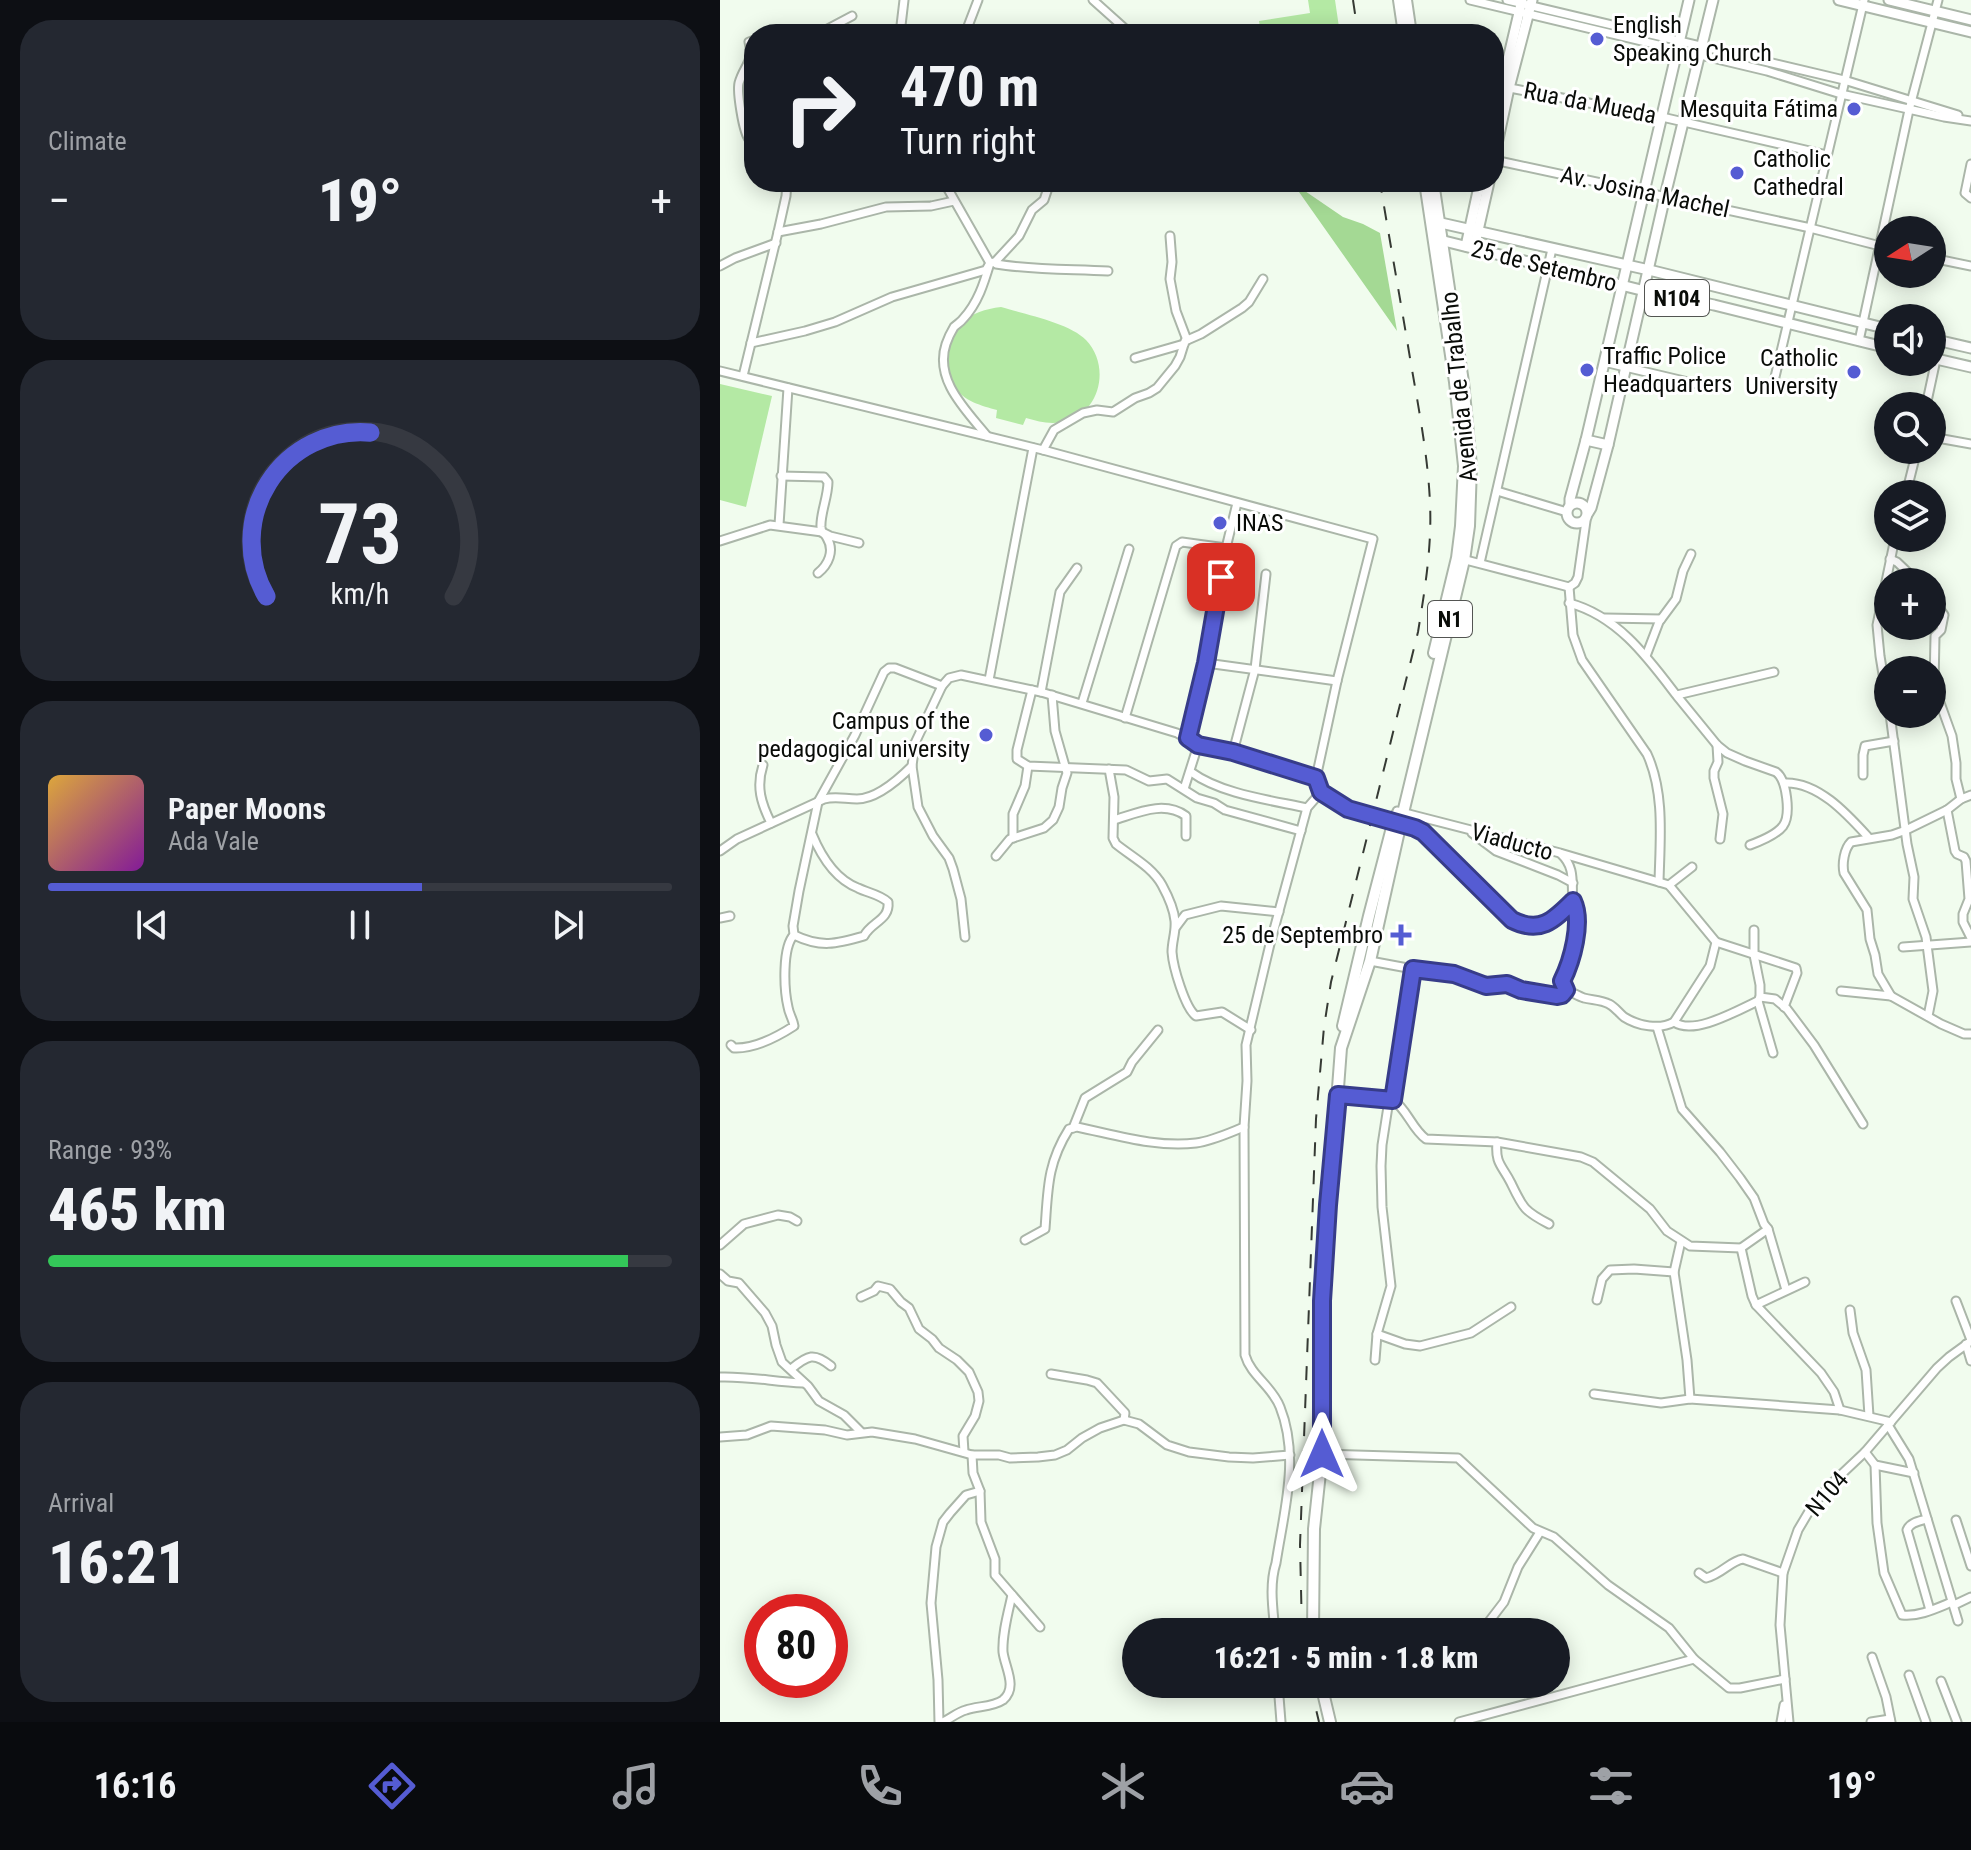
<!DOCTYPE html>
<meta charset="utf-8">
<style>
:root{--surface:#171b24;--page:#242831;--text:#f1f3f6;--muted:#9ea1a6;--line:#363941;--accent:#555cd3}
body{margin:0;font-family:"Roboto Condensed",sans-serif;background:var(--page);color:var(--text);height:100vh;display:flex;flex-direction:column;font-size:30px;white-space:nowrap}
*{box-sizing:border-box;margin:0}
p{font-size:26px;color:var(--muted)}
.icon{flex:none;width:44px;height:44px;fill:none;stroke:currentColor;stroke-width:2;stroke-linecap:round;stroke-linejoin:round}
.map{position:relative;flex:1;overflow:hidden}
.sheet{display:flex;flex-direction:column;gap:20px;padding:20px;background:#0d0f14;width:720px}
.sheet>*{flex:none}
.hud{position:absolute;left:24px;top:24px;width:760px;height:168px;border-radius:32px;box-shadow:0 4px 20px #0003;background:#171b24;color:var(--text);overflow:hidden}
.needle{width:52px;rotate:258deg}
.buttons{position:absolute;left:1154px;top:216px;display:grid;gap:16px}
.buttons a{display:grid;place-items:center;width:72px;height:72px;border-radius:50%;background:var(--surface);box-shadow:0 4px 20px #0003;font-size:40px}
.speed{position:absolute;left:24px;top:1594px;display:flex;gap:16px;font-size:40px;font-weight:700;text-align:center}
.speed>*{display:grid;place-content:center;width:104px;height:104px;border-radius:50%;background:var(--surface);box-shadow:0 4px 20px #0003;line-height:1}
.speed .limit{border:12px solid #d22;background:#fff;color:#111}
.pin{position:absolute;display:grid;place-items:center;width:68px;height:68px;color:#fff;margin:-34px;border-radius:16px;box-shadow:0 4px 12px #0006}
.me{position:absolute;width:88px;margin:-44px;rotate:0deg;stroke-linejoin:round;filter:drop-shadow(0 0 6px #0008)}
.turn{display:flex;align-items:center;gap:28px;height:168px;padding:0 24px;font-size:36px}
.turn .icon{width:104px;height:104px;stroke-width:2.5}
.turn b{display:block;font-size:56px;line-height:68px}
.big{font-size:60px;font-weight:800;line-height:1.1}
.sheet .tile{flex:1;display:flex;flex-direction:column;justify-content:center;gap:12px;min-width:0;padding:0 28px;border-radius:32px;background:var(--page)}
.sheet .dial{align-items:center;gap:0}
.dial svg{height:208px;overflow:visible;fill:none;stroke:var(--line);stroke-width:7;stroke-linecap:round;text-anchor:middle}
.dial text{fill:var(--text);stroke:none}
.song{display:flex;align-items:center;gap:24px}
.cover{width:96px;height:96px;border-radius:12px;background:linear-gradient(135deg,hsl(40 70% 55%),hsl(290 70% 35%))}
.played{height:8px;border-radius:4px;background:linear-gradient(90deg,var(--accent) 60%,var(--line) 60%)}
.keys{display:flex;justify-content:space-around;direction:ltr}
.heat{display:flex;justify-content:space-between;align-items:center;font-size:44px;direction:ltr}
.charge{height:12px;border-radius:6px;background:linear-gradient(90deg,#34c759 93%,var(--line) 0)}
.trip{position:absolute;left:402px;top:1618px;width:448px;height:80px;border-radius:40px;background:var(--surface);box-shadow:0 4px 20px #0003;font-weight:800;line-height:80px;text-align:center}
.tabs{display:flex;height:128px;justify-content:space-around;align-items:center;background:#090b0e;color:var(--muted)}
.tabs .icon{width:56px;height:56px}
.tabs .active{color:var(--accent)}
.tabs b{font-size:36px;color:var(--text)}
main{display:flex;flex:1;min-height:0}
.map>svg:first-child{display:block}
</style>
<main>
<section class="sheet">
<div class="tile"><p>Climate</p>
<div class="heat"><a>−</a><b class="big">19°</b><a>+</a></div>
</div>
<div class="tile dial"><svg viewBox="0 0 100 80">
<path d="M14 69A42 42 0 1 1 86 69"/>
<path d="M14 69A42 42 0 0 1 54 6" stroke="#555cd3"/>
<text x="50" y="56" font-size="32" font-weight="700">73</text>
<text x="50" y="72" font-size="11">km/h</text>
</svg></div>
<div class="tile">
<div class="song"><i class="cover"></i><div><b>Paper Moons</b><p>Ada Vale</p></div></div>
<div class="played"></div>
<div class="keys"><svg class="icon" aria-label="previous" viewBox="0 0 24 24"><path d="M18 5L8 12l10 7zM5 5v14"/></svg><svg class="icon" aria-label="pause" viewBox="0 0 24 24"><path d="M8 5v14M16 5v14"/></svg><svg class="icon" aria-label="next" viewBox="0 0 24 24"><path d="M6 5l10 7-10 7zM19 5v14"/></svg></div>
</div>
<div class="tile"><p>Range · 93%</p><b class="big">465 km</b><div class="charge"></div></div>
<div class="tile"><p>Arrival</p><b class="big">16:21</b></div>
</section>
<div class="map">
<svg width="1251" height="1722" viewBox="0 0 1251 1722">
<rect width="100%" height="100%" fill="#f1fcee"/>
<!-- green -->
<g fill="#b4e9a4">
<path d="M588 0H615L620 34H541L539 21 590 13Z"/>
<path d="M281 307C304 314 350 323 366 340 392 367 379 416 342 422 329 425 318 421 306 418L303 425 276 418 277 410C262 406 243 401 234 386 230 380 228 370 228 362 226 327 248 311 281 307Z"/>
<path d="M0 384 52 396 26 507 0 500Z"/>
</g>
<!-- forest -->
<path fill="#a4d994" d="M582 189 623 217 643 224 660 233 677 331 579 192Z"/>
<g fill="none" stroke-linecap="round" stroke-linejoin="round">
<!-- minor casing -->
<g stroke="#abb6a9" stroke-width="11">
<g id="minor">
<path d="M373 0 411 34"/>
<path d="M750 0 1047 71 1121 94 1224 117 1251 121"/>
<path d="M787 0 1124 80 1238 115"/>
<path d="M61 34H79"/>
<path d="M98 34 132 16"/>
<path d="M180 34 184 0"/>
<path d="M245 34 258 0"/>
<path d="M34 40 29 42C34 63 24 65 19 83 17 92 23 132 29 139 30 140 32 141 34 142"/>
<path d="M774 85 942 117 1107 155"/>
<path d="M774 160 1086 227 1168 248"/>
<path d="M1251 164 1245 193 1251 198"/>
<path d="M224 182 270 263C264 283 258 303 243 319 241 322 237 324 234 327 231 332 228 338 226 344 214 380 246 410 267 436"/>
<path d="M58 232 101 224 166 207 211 206 234 201"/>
<path d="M450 236 452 262 450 279 456 311 467 340"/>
<path d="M1212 258 1251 266"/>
<path d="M275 262 276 264C313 270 351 269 388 271"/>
<path d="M0 266 15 258 56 243"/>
<path d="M1139 341 1189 110 1218 0"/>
<path d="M31 343 85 331 115 322 172 297 266 270 270 263 275 262 299 236 312 210 324 200 330 182"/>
<path d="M415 358 464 344"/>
<path d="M884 362 981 385"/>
<path d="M0 371 323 450 653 539 617 681 596 778 601 792"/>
<path d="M23 376 58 232 66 196 67 182"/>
<path d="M1055 377 1144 0"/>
<path d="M1206 406 1220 341"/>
<path d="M1212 437 1251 444"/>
<path d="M323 450 334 430 363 413 377 410 393 412 415 398 429 393 437 388 455 366 460 357 465 341 481 334 522 308 529 302 543 279"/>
<path d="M61 476 104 477 108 482C108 497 100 514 101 527 102 537 103 530 107 538 115 551 108 565 98 573"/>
<path d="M777 491 847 512"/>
<path d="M1186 494 1197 450"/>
<path d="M59 525 68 388"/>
<path d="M0 541 50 525 102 532 110 536 139 543"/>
<path d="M742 559 849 587 855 583 858 577 866 521"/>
<path d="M1170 559 1177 562 1198 582"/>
<path d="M760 563 832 249"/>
<path d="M849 587 853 635 862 660 927 754C945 793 940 840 939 882"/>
<path d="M1212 598 1224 615 1221 630 1215 636 1214 686 1232 736 1236 763V779L1241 799"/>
<path d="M849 603C898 616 928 658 957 696 970 712 984 729 997 745L1007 753 1025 761 1056 772C1067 780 1071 815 1063 826 1056 835 1041 841 1030 845"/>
<path d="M885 618 941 619"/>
<path d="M926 656 939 622 956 599 963 571 971 554"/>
<path d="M486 663 617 681"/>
<path d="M269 680 313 448"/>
<path d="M312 690 297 750V759L308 766 406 770 429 781 447 779 477 798 494 803 505 810 581 831"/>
<path d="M321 692 340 592 357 568"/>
<path d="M957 695 1054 672"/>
<path d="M362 703 409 549"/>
<path d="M1168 705 1160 656 1157 625 1175 538"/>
<path d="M1170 714 1187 844 1194 877 1193 899 1206 937 1213 991 1208 1016"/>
<path d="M405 718 456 546 462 542 506 548"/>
<path d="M468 738 486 663 506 548 517 503"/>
<path d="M997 745 998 762 994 771V778L1003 814 1000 839"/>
<path d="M513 752 535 669 546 574"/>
<path d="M43 765C36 787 41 803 51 823"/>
<path d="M192 766 198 807 213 836 229 858 233 869 241 899 245 937"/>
<path d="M389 769 394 797 393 838 396 844C412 857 432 867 442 885 448 896 454 909 455 921 456 932 452 941 452 952 453 967 465 1008 476 1016L502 1012 531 1030"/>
<path d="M471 772C501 794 550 800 587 808"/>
<path d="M1143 775V755L1145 746 1174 741"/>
<path d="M1064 783C1098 781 1128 815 1149 838"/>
<path d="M464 789 478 745"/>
<path d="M601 792 628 809"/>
<path d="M1227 810 1235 851 1237 854 1244 857 1246 861 1249 899 1243 914V922L1251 938"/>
<path d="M677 811 840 853 949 885 996 942 990 966 954 1022C940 1030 918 1026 904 1017 899 1013 895 1007 889 1004 882 1000 872 1000 864 998 858 996 852 992 846 990L842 982C851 961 863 923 853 901"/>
<path d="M394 820C417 813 444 800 466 816V836"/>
<path d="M752 833 776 851 838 875 853 883"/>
<path d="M293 838V814L305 786 308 766"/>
<path d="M0 851 17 839 104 799C116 796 125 799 137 799 156 799 179 779 192 766L195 743 222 686 229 678 241 675 321 692 457 733 478 745 513 752 596 778"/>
<path d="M276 856 290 839 324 828 333 820 339 807 342 788 347 773 335 731 332 695"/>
<path d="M949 885 972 867"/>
<path d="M841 913 853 901C851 883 856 868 841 854"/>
<path d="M0 918 10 916"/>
<path d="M456 927 465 915 501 906 559 912"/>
<path d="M1034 930V955L1040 985V997L1055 999 1067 1009 1094 1045 1143 1124"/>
<path d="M74 935C101 948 116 944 144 936 151 922 170 920 168 902 159 894 148 893 138 888 115 879 101 856 92 834"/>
<path d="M996 942 1076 968 1077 973 1064 1007"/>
<path d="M1183 947 1251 942"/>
<path d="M650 961 693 969 734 974 766 986 787 984 801 990 837 996 842 995 846 990"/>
<path d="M1121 991 1171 996 1221 1024 1244 1034H1251"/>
<path d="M1171 996 1158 974 1155 955 1150 939 1147 910 1124 873C1122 864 1124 849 1131 842L1172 835 1186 830 1227 810 1241 799 1251 795"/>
<path d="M1038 1001 1053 1053"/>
<path d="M954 1022C974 1036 1018 1010 1038 1001L1040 997"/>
<path d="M937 1027 962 1109 1000 1152 1020 1178 1034 1198 1044 1224 1048 1229 1066 1290"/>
<path d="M11 1045 14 1048C35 1049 57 1037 74 1026 73 1019 69 1014 68 1007 64 990 62 947 74 935L73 926 79 891 98 802 135 735 164 672 169 668H175L222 686"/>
<path d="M618 1095 673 1100C687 1109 692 1129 706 1139L777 1142 861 1157 873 1162 930 1209 947 1231 970 1246 1021 1248 1048 1229"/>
<path d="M673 1100 693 969"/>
<path d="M353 1128 365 1098 407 1072 412 1062 438 1030"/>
<path d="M777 1142C775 1164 782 1165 791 1183 803 1208 804 1211 829 1224"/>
<path d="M305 1240 325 1229C328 1189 327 1164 349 1129L357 1127C396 1135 437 1148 476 1143 492 1141 509 1133 524 1127"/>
<path d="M0 1245 24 1224 58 1215 70 1217 77 1221"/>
<path d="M1021 1248 1032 1296 1036 1305 1101 1373 1114 1392 1120 1410"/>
<path d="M0 1274 8 1281 19 1283 45 1313 52 1326 56 1345 62 1362 88 1386 99 1401 124 1415 141 1432"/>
<path d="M141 1297 154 1291 158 1286 170 1289 181 1302 189 1308 199 1329 212 1339 219 1348 237 1360 249 1372 258 1392 259 1401 255 1416 243 1436 244 1452"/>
<path d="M877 1300 882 1279 890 1270 914 1269 954 1272"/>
<path d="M1236 1301 1251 1340"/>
<path d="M1036 1305 1085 1282"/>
<path d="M1130 1310 1133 1333 1146 1370 1149 1416"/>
<path d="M657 1334 685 1344 700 1346 751 1333 791 1307"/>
<path d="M1246 1344 1251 1361"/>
<path d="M655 1360 657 1334 671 1286 662 1207 661 1166 662 1145 669 1100"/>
<path d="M71 1369C88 1355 94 1352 111 1366"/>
<path d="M331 1374 367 1380 377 1383 405 1413 404 1420"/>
<path d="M0 1377C28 1376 55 1382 83 1383"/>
<path d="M874 1394 941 1403 970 1399 967 1360 954 1272 961 1241"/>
<path d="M970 1399 1120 1410 1171 1422"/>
<path d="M1168 1425 1189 1459 1238 1621"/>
<path d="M0 1437 27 1435 51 1426 105 1430 127 1435 152 1432 195 1439 252 1455H279L290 1458 318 1457 335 1455 347 1450 362 1438 380 1428 404 1420 419 1424 447 1445 469 1452 509 1457 533 1458 570 1455"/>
<path d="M1145 1452 1155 1465 1157 1523 1164 1573 1182 1615C1199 1617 1217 1608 1232 1602"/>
<path d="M602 1454 738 1458 813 1528 834 1537 888 1585 949 1628 974 1659 1009 1688H1020L1065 1679"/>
<path d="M252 1455 253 1473 260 1491 261 1522 275 1559V1575L320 1627"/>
<path d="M1155 1465 1194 1473"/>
<path d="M1207 1519C1200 1521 1190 1522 1187 1530L1210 1610"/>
<path d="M1236 1520 1251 1566"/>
<path d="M979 1573 986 1578C1002 1574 1010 1561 1023 1559L1063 1573"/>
<path d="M1234 1605 1251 1597"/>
<path d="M555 1632C553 1609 549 1585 556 1563 564 1511 580 1457 560 1407 552 1386 531 1376 525 1355L524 1127 527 1081 526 1045 550 944 587 808 601 792"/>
<path d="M761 1632 784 1602 798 1567 820 1532"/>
<path d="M1152 1657 1166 1697 1171 1722"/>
<path d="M1189 1675 1206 1722"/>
<path d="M1221 1681 1237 1722"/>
<path d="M558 1684 561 1722"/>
<path d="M219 1722 218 1680 211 1603 216 1547 223 1522 230 1513 246 1495 260 1491"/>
<path d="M223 1722C231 1718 238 1712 246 1710 257 1706 273 1707 283 1700 298 1687 285 1668 283 1652 282 1634 288 1613 292 1595"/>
<path d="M739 1722 974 1659"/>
<path d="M1061 1722 1064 1705"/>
<path d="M1069 1722 1060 1625 1063 1573 1078 1530 1091 1508 1109 1486 1145 1452 1217 1368 1229 1357 1251 1341"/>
<path d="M1151 1722 1170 1719"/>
</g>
</g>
<!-- major casing -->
<g stroke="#abb6a9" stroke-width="13">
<g id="major">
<path d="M1119 0 1251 32"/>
<path d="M1169 0 1251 20"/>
<path d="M774 119 802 0"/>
<path d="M774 158 789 88 812 0"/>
<path d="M712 221 929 270 1168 329"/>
<path d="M716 239 925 291 994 305 1168 348"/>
<path d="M746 246 760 182"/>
<path d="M754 248 769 182"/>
<path d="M1212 339 1251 348"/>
<path d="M1212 358 1251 367"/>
<path d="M866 440 888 445"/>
<circle cx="857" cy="513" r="10"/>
<path d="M850 505V499L866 440 969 0"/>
<path d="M868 513 871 508 888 445 945 196 993 0"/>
</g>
</g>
<!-- highway casing -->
<g stroke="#abb6a9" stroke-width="14">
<g id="highway">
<path d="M679 0 684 34"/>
<path d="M686 0 691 34"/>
<path d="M705 182 735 382 744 466 741 526 737 558 714 653"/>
<path d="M623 1026 649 916 675 816"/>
<path d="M593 1632 594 1529 602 1454V1301L621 1048 650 961 683 813 744 560 749 526 751 466 743 382 713 182"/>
<path d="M601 1684 610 1722"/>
</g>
</g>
<!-- minor -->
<use href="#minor" stroke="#fff" stroke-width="7"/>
<!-- major -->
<use href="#major" stroke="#fff" stroke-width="9"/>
<!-- highway -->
<use href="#highway" stroke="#fff" stroke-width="10"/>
<!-- rail -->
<g stroke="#363a34" stroke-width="2" stroke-dasharray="14 14" stroke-linecap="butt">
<path d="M633 0 638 34"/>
<path d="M582 1632 580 1545 596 1119 604 1027 611 982 698 632C705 589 712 546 710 503 708 457 699 410 691 364 681 303 670 243 660 182"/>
<path d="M590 1684 599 1722"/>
</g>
<!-- minor-bridge casing -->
<g stroke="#abb6a9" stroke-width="11" stroke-linecap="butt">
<path id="minor-bridge" d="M628 809 695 828 703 832 792 920C810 929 826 927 841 913"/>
</g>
<!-- minor-bridge -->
<use href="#minor-bridge" stroke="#fff" stroke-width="7"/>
</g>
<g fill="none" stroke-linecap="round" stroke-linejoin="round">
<!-- route casing -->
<g stroke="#373c89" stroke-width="20">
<path id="route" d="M501 577 486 663 468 738 478 745 513 752 596 778 601 792 628 809 695 828 703 832 792 920C820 934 833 921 853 901 863 922 852 961 842 981L846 990 842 995 837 996 801 990 787 984 766 986 734 974 693 969 673 1100 618 1095 608 1205 602 1301V1454"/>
</g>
<!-- route -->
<use href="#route" stroke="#555cd3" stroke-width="14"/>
</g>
<!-- markers -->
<g fill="#555cd3" stroke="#fff" stroke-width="3">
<circle cx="877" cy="39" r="8"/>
<circle cx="1134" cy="109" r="8"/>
<circle cx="1017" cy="173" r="8"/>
<circle cx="867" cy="370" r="8"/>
<circle cx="1134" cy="372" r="8"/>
<circle cx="500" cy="523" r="8"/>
<circle cx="266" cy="735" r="8"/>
<path d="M677 923h8v8h8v8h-8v8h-8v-8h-8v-8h8z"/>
</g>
<g text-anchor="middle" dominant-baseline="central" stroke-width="6" stroke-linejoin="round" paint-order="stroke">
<!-- shield labels -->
<g fill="#fff" stroke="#535552" stroke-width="2">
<rect x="925" y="280" width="64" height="36" rx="6"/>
<rect x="708" y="601" width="44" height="36" rx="6"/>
</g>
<g font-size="22" font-weight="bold" fill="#090c08">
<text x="957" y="298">N104</text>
<text x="730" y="619">N1</text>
</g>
<!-- poi labels -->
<g font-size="24" fill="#090c08" stroke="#fff" text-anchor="start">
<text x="893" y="25">English<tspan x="893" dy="28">Speaking Church</tspan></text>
<text x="1118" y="109" text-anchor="end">Mesquita Fátima</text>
<text x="1033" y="159">Catholic<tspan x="1033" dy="28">Cathedral</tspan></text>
<text x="883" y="356">Traffic Police<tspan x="883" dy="28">Headquarters</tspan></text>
<text x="1118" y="358" text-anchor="end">Catholic<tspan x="1118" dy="28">University</tspan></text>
<text x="516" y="523">INAS</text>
<text x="250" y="721" text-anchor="end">Campus of the<tspan x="250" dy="28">pedagogical university</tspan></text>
<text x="663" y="935" text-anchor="end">25 de Septembro</text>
</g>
<!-- street labels -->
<g font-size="24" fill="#090c08" stroke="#fff">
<text transform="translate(870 103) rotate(11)">Rua da Mueda</text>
<text transform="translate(925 192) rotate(12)">Av. Josina Machel</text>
<text transform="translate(824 266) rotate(14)">25 de Setembro</text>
<text transform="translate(739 387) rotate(-96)">Avenida de Trabalho</text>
<text transform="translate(792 842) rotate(15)">Viaducto</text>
<text transform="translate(1107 1494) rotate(-49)">N104</text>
</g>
</g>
</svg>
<div class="buttons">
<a><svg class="needle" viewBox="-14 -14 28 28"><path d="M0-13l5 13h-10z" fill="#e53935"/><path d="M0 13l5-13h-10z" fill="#9ea1a6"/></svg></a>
<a><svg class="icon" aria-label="sound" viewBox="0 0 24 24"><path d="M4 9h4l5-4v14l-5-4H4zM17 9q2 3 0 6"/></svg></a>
<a><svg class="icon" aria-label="search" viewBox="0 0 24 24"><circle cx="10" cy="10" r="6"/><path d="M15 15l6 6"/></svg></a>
<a><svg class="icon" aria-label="layers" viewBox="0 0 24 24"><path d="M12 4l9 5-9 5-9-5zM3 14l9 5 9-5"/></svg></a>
<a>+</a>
<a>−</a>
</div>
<div class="speed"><div class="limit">80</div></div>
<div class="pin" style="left:501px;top:577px;background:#d93025"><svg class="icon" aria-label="arrive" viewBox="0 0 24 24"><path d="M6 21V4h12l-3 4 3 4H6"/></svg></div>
<svg class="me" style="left:602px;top:1454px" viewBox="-20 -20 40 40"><path d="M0-17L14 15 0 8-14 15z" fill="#555cd3" stroke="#fff" stroke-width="4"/></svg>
<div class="trip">16:21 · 5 min · 1.8 km</div>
<div class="hud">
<div class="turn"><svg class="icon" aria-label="right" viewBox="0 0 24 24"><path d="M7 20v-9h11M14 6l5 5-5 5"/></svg><div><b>470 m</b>Turn right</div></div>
</div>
</div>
</main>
<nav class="tabs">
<b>16:16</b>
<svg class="icon active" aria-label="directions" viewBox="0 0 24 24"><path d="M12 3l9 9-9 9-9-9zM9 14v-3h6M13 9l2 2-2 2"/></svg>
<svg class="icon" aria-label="music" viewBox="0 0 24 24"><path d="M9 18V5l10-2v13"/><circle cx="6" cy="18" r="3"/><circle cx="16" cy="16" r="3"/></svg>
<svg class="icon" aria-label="phone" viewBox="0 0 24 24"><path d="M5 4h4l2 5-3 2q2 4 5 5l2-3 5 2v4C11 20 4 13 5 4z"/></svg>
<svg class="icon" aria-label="climate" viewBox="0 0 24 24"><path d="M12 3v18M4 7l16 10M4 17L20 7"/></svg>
<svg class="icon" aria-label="car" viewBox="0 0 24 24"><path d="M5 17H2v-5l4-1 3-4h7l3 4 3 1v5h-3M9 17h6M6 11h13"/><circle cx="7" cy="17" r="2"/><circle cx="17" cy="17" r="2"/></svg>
<svg class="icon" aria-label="filters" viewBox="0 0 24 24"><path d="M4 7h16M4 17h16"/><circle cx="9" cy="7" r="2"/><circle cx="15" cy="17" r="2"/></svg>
<b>19°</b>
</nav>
